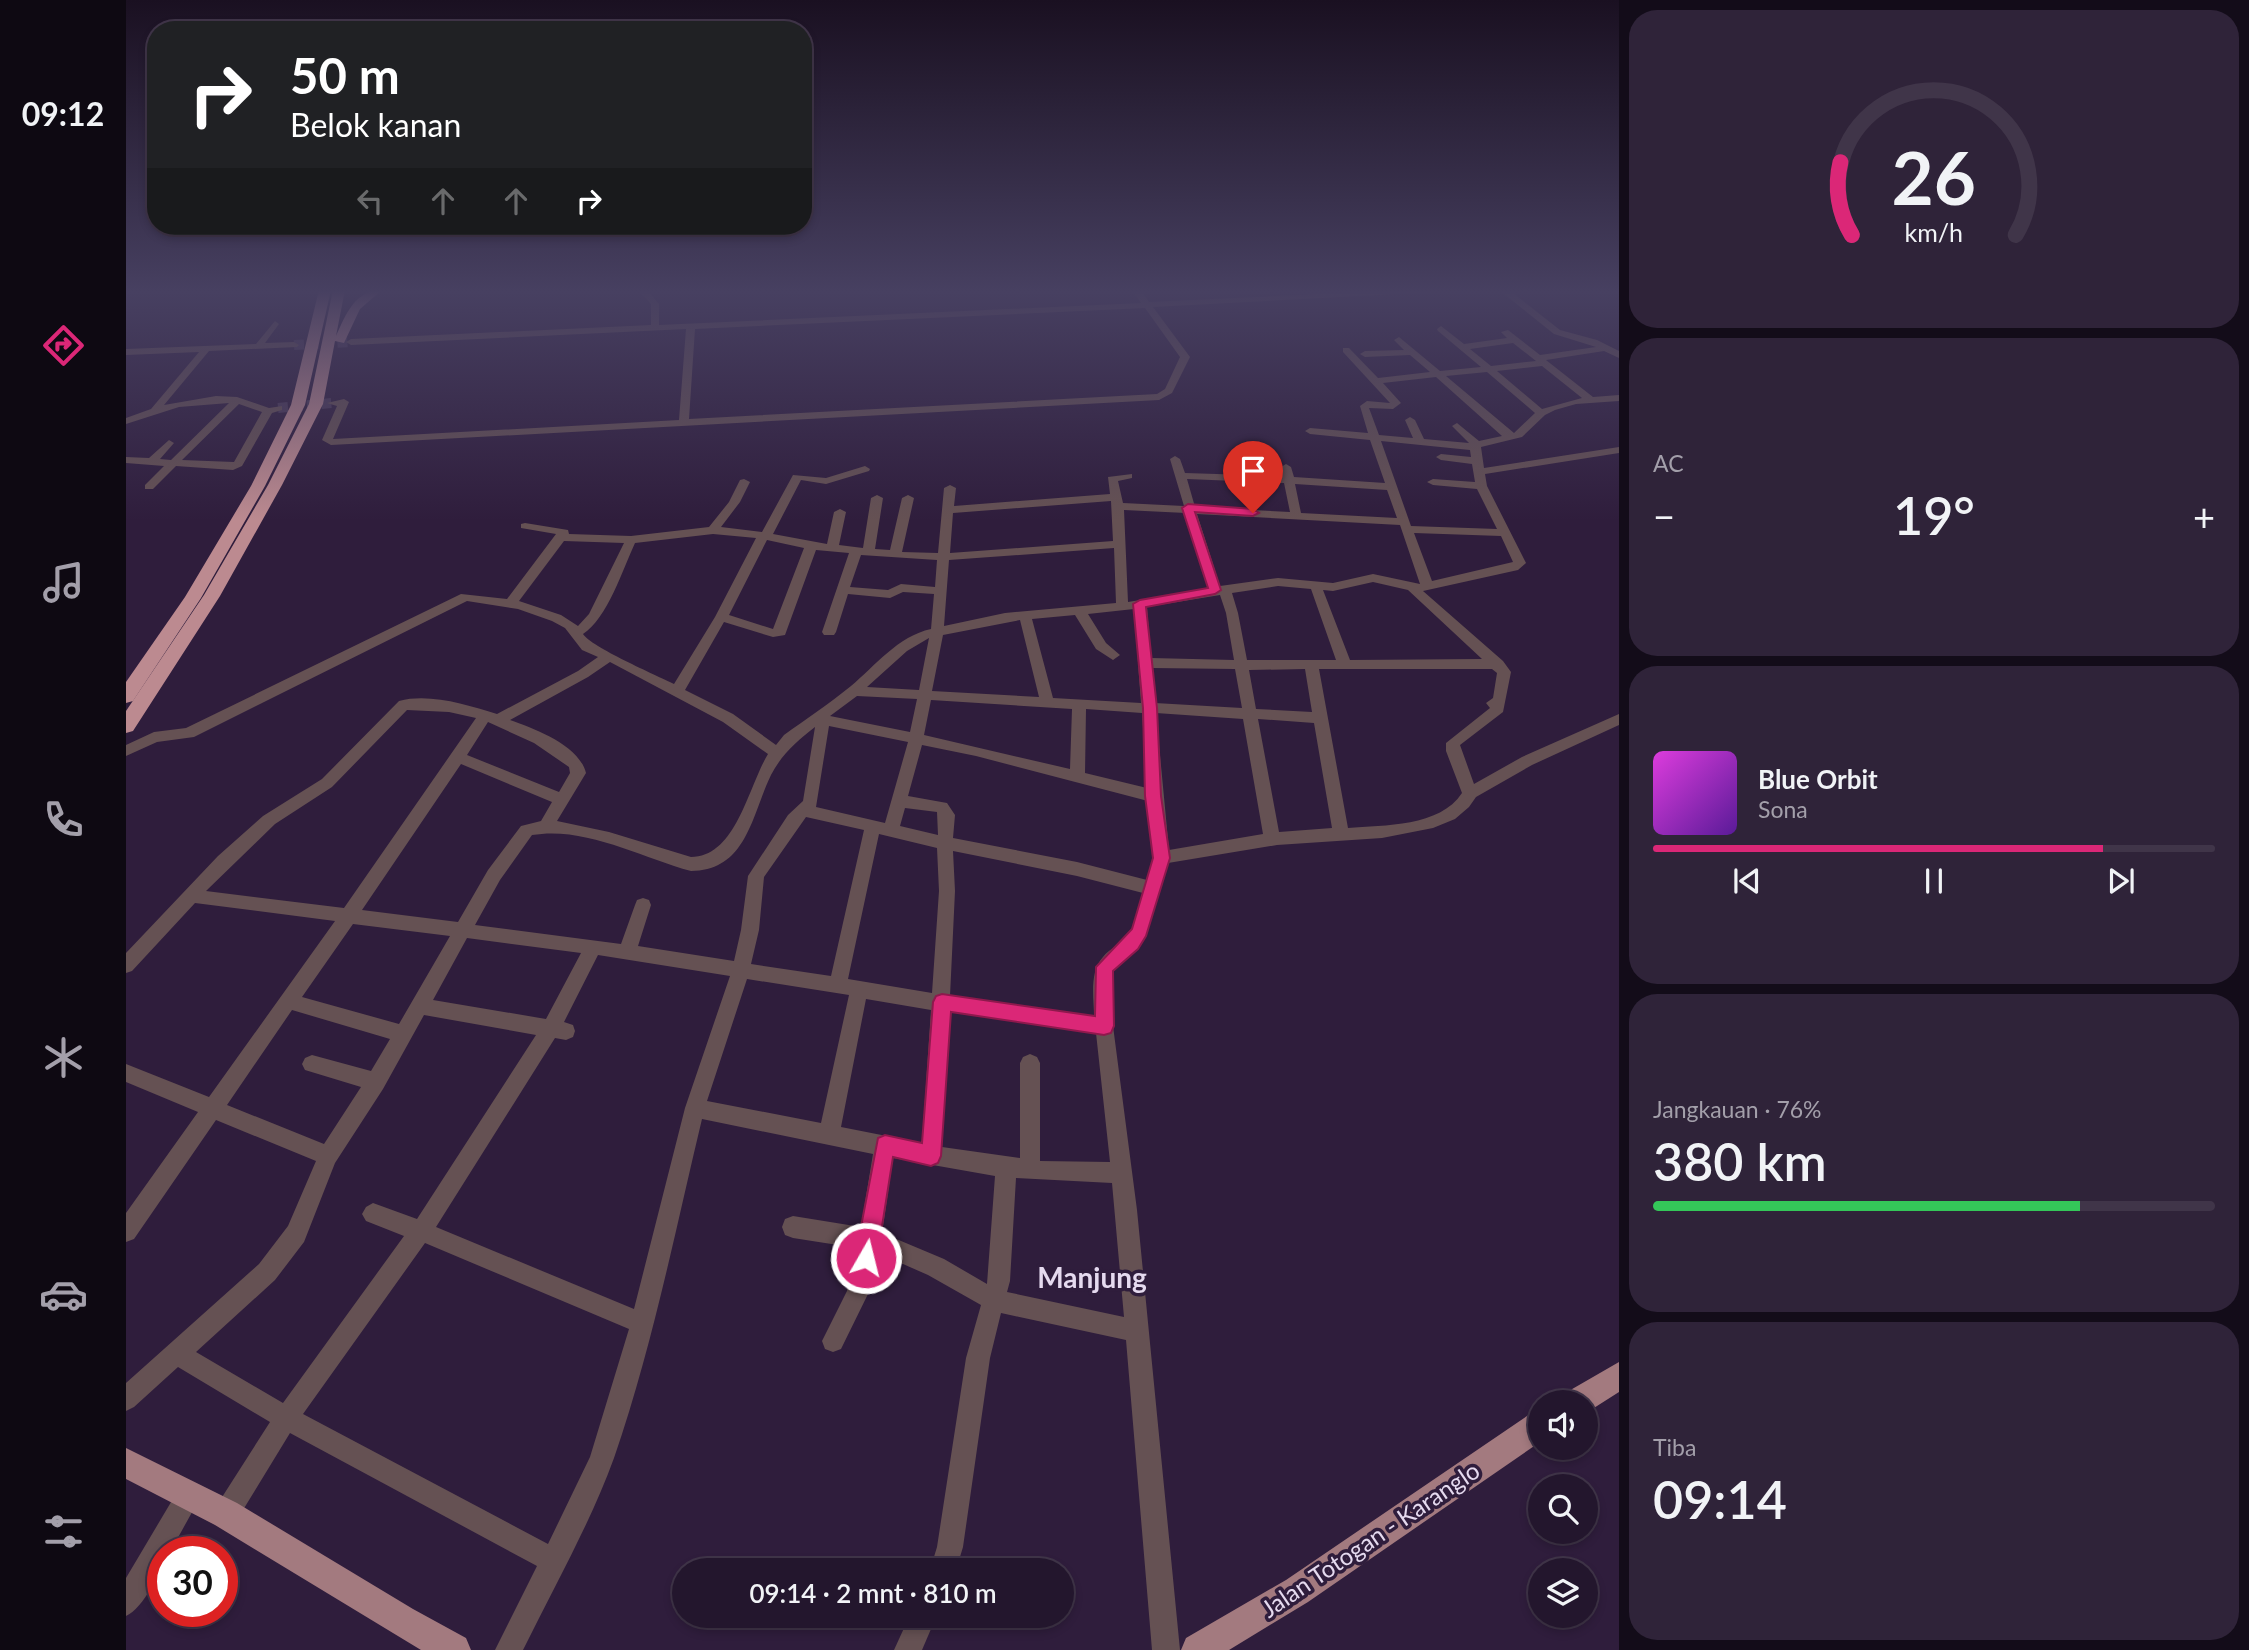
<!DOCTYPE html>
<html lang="id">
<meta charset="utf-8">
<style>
:root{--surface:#23162d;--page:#2f2339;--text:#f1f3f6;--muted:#a39faa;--line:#403549;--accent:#db2777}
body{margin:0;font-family:Lato,sans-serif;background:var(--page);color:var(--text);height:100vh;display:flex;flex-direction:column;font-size:26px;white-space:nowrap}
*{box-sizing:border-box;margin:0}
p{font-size:23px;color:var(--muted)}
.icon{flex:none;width:38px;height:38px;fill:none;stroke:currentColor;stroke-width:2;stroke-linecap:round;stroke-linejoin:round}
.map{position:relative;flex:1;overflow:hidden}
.sheet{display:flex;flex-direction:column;gap:10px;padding:10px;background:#130c19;width:630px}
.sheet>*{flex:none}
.top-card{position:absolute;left:21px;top:21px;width:665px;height:214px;border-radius:28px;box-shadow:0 4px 10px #0003,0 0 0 2px var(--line);background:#202124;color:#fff;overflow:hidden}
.buttons{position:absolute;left:1402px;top:1390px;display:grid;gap:14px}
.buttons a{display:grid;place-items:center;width:70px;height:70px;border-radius:50%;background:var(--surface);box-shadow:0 4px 10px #0003,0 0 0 2px var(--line);font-size:35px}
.speed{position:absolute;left:21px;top:1536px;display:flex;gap:14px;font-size:35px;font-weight:700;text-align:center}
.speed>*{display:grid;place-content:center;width:91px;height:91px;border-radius:50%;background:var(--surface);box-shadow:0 4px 10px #0003,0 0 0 2px var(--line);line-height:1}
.speed .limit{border:10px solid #d22;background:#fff;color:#111}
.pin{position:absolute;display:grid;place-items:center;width:60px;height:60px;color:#fff;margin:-72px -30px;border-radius:50% 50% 50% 0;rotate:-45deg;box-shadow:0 0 7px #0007}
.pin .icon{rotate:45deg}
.me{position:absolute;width:77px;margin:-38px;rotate:8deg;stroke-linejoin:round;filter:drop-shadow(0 0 5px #0008)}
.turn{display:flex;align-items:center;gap:24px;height:147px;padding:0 28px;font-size:32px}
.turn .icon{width:91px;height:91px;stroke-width:2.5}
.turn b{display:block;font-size:49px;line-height:60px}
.lanes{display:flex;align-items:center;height:66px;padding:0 28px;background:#0003;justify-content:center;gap:35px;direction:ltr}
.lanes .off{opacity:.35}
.big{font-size:52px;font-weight:600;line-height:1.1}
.sheet .card{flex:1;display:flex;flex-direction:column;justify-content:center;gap:10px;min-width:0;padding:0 24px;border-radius:28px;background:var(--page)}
.sheet .dial{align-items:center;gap:0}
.dial svg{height:182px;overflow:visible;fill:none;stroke:var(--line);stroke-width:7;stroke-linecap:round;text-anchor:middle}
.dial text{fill:var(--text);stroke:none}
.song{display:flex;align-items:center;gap:21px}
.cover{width:84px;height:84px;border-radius:10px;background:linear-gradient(135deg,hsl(300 70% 55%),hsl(270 70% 35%))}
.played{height:7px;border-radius:4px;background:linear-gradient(90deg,var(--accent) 80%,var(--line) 80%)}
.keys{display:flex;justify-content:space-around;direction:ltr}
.heat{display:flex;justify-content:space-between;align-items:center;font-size:38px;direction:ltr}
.charge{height:10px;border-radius:5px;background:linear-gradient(90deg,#34c759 76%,var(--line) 0)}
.trip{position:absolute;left:546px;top:1558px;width:402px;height:70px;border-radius:35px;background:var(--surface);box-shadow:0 4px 10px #0003,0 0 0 2px var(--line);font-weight:600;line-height:70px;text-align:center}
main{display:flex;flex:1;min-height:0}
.menu{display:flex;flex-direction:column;width:126px;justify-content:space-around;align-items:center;background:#0e0912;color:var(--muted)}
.menu .icon{width:49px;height:49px}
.menu .active{color:var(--accent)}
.menu b{font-size:32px;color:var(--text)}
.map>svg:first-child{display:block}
</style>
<main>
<nav class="menu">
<b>09:12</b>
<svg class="icon active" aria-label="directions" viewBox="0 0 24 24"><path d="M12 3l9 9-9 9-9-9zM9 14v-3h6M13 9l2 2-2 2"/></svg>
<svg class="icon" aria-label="music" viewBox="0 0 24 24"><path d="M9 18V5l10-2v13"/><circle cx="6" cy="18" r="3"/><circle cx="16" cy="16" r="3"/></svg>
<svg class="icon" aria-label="phone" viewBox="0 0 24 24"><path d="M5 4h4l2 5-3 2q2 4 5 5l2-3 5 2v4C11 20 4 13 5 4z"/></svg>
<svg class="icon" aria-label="climate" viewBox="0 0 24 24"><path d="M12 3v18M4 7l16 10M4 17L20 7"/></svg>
<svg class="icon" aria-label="car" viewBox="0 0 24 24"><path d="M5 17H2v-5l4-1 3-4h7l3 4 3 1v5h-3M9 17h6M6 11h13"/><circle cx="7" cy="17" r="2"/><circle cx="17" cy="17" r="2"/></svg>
<svg class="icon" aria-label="filters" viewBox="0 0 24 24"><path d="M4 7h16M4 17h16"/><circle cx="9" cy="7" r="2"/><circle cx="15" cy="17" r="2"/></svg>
</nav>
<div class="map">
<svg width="1493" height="1650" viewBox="0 0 1493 1650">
<rect width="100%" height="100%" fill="#2f1d3c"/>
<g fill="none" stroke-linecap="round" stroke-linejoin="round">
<!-- minor-tunnel -->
<g stroke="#4a3957" stroke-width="10" stroke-dasharray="10 4.5" stroke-linecap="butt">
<path d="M168 345 225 342"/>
<path d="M152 408 206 403"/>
</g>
<!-- minor -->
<g fill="#655153" fill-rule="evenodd">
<path d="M512 290H521L533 304V325L1015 303 1006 290H1015L1023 302 1280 290H1347L1027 307 1064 357 1046 393 1033 400 205 445 196 440 211 406 201 403 218 399 223 402 207 439 553 420 560 329 225 345 220 342 225 339 525 325V304ZM1019 308 1054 357 1039 389 1031 394 563 419 569 329Z"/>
<path d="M1373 290H1383L1434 330 1471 340 1493 351V358L1478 351 1420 360 1467 397 1493 395V401L1450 404 1429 410 1419 415 1396 437 1355 447 1358 468 1493 447V453L1359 474 1361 486 1400 563 1392 570 1297 591 1377 661 1385 672 1377 712 1334 745 1348 784 1396 757 1493 714V725L1406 765 1350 797 1343 807 1329 819 1307 828 1256 838 1151 845 1042 863 1020 936 1012 949 989 968 985 981 987 1026 1011 1210 1054 1650H1026L1000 1340 875 1313 864 1358 837 1547 830 1570H804L811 1547 840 1358 855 1305 802 1275 752 1253 742 1294 715 1349 707 1352 699 1349 696 1341 721 1291 731 1248 667 1238 659 1235 656 1227 659 1219 667 1216 735 1227 747 1154 576 1119C549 1232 526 1348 488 1458 464 1524 428 1587 397 1650H369L411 1566 164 1433 109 1523 100 1527 91 1523 87 1514 91 1505 144 1422 52 1367 8 1407 0 1411V1383L133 1264 162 1226 190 1161 90 1120 8 1239 0 1242V1213L72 1112 0 1082V1064L83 1097 209 921 69 903 6 971 0 973V953L92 856 137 816 196 779 273 701C304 693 341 705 371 714L452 671 472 657 456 650 439 628 426 621 392 609 341 601 68 737 31 742 0 756V745L28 732 60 728 335 594 381 599 430 534 395 528V524L399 523 442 530 443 534 505 536 583 527 603 502 614 480 618 479 624 482 614 502 595 527 636 532 667 475 700 478 739 466 744 469 743 471 700 484 675 480 647 534 701 544 708 512 714 509 720 512 713 545 737 548 745 498 751 495 757 498 749 549 764 550 776 498 782 495 788 498 776 552 812 553 818 488 824 485 830 488 828 506 984 494 982 477 1006 474V478L992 481 997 503 1058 506 1044 459 1049 456 1054 459 1059 473 1156 476 1155 467 1160 464 1165 467 1168 477 1259 483 1244 440 1184 434 1179 431 1184 428 1242 433 1234 406 1241 401 1264 403 1217 352V348H1223L1252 378 1304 372 1284 355 1239 357 1234 354 1239 351 1278 350 1268 340 1273 337 1314 371 1355 367 1312 331 1311 329 1315 326 1338 344 1381 338 1375 332 1382 330 1414 355 1470 347 1428 334ZM1387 343 1410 361 1365 366 1344 349ZM1416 366 1456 398 1416 409 1371 371ZM1361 372 1409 413 1388 433 1320 376ZM1310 377 1376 436 1353 441 1331 423 1326 426 1343 443 1298 439 1289 420 1284 417 1279 420 1287 438 1253 435 1243 408 1267 409 1275 403 1257 383ZM1255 441 1344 450 1345 457 1315 454 1310 457 1315 460 1346 464 1349 482 1307 479 1301 482 1307 485 1351 489 1371 529 1285 526ZM1061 479 1158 483 1164 512 1069 507ZM1169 484 1261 490 1271 518 1175 513ZM985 501 987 541 824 553 827 513ZM998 510 1060 513 1082 589 1002 602ZM1071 514 1274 525 1294 584 1247 574 1207 583 1152 578 1094 586ZM1288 533 1375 536 1387 562 1306 581ZM587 534 630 538 589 617 548 684C530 675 465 647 457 634 481 619 497 569 509 543ZM641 540 678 548 647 629 603 615ZM438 541 498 543 463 614 452 626 435 615 393 601ZM988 548 990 603 879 613 818 626 823 560ZM690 550 723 553 696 632 698 635H708L710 632 722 594 764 598 777 592 808 594 805 629C772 636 749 666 725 686 703 704 680 719 658 735L650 745 607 714 559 690 598 622 647 637 659 635ZM735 555 811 560 809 587 775 584 762 590 724 587ZM1247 582 1282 590 1356 659 1224 660 1197 590 1207 591ZM1152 586 1185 589 1210 660H1121L1112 613 1106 593ZM1094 595 1100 613 1108 660 1025 658 1021 607ZM1008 609 1015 703 927 698 906 619 949 615 970 649 987 660 994 655 980 643 962 614ZM894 620 913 697 806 691 817 635ZM803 638 793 690 741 687 781 651ZM484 662 597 722 642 754C622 787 610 857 565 857L483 832 431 821 460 773C453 745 409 729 384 720L462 677ZM1026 668 1109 669 1116 708 1029 703ZM1179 669 1186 712 1130 709 1123 670ZM1193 669H1366L1371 673 1367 698 1360 703 1364 708 1320 743V751L1336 793C1314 827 1258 825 1222 828ZM731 696 791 699 784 732 704 716ZM805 700 946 709 944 769 798 735ZM960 709 1016 713 1021 788 959 773ZM281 710 323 712 350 718 218 908 80 891 149 824 206 787ZM1030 713 1117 719 1137 834 1043 850ZM1132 719 1188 723 1206 828 1153 832ZM362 722 408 743 443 767 444 773 433 792 341 755ZM703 726 782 742 759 823 690 807ZM689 727 677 801 662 815 622 876 615 930 608 961 512 946 525 905 523 900 517 898 511 900 509 905 495 944 349 925 374 880 406 835C459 826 514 857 565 871 621 871 626 814 645 775 656 754 671 741 689 727ZM796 745 850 756 1022 801 1028 858 1021 880 951 862 827 838 829 815 821 803 782 796ZM335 764 426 802 415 821 395 826 362 870 332 922 236 910ZM779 808 811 812 812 835 774 826ZM680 817 738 830 705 976 625 964 633 930 638 877ZM753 834 811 848 813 891 806 993 722 979ZM827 851 951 876 1017 893C1013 907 1010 923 1002 935 996 944 984 948 977 957 963 972 968 998 968 1016L824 996 829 891ZM227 924 324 936 273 1024 176 997ZM341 938 455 953 420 1019 307 1000ZM472 955 604 976 559 1108 508 1309 310 1227 429 1038 440 1040 447 1037 449 1031 447 1025 438 1022ZM621 979 723 995 695 1123 581 1101ZM740 999 805 1010 796 1143 715 1127ZM166 1010 264 1039 245 1071 186 1055 179 1058 176 1064 179 1070 235 1087 198 1144 101 1105ZM823 1012 970 1033 984 1162 914 1161V1063L911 1057 904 1054 897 1057 894 1063V1158L816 1147ZM298 1015 410 1035 291 1219 247 1203 240 1207 236 1214 240 1221 278 1236 157 1403 70 1352 149 1280 178 1242 209 1163 257 1089ZM767 1158 869 1176 861 1284 818 1259 756 1233ZM890 1178 986 1183 998 1317 881 1292 884 1281ZM299 1243 503 1329 464 1457 422 1544 177 1414Z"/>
<path d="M149 321 153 324 139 343 168 342 173 345 171 347 83 351 38 405 90 396 111 397 143 408 156 406V410L146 413 116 466 107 470 50 466 27 489H19V485L38 466 0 463V457L23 458 43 440 48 443 34 459 45 460 103 403 53 407 0 424V418L25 409 73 352 0 355V349L130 344ZM113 404 136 412 108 462 56 460Z"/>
<path d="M63 1484 72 1487 75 1496 44 1552H37C37 1570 17 1609 0 1616V1578L54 1487Z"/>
<path d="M784 1615H811L796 1650H768Z"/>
</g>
<!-- major -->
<g fill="#a37a7f" fill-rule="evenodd">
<path d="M1493 1362V1392L1460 1413V1402H1437L1441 1392Z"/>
<path d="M1414 1409V1442L1182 1602 1103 1650H1055L1060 1638 1160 1580 1404 1414Z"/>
<path d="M0 1448 111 1503 287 1609 340 1638 345 1650H295L89 1525 0 1479Z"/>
</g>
<!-- highway -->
<g fill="#bc8a90" fill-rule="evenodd">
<path d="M193 290H205L179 405 139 486 75 598 7 701 0 703V682L59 597 125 486 165 405Z"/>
<path d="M207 290H219L210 336C220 314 229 290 256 290L234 309 218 343 209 341 197 404 156 485 94 596 7 731 0 733V711L78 595 142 485 183 404Z"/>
</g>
</g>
<!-- sky -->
<linearGradient id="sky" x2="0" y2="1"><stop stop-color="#1a1021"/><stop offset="0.56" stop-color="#474061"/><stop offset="1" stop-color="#474061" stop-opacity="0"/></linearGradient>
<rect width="1493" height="521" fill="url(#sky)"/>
<!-- route -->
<path fill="#db2777" stroke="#8e194d" stroke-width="2" d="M1062 504 1127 509 1133 513 1127 516 1069 512 1095 590 1089 594 1020 607 1031 708 1035 796 1044 858 1020 936 1012 949 987 971 988 1026 985 1033 978 1035 825 1012 815 1156 812 1163 805 1166 767 1157 751 1258 747 1265 740 1269 732 1265 729 1258 752 1138 759 1135 796 1143 807 1002 810 996 816 994 969 1016 970 967 1006 929 1027 858 1019 796 1017 708 1007 604 1014 600 1082 588 1056 508Z"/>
<g text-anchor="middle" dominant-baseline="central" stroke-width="7" stroke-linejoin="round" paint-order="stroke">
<!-- near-street labels -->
<g font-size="24" fill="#e5daef" stroke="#2f1d3c">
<text transform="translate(1244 1539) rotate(-34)">Jalan Totogan - Karanglo</text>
</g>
<!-- near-quarter labels -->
<g font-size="28" font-weight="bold" fill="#e5daef" stroke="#2f1d3c">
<text x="966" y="1277">Manjung</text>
</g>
</g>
</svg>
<div class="buttons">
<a><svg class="icon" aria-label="sound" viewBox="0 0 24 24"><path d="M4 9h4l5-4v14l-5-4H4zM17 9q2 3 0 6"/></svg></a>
<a><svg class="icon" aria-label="search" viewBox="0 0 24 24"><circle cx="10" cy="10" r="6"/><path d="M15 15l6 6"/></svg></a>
<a><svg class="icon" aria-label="layers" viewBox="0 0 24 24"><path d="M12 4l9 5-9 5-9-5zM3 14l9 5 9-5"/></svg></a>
</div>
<div class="speed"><div class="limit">30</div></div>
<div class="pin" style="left:1127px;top:513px;background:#d93025"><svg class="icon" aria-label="arrive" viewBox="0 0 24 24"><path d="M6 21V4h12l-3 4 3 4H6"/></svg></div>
<svg class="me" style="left:740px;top:1258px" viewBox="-20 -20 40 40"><circle r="17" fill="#db2777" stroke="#fff" stroke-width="3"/><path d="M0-11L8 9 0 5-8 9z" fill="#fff"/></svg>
<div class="trip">09:14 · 2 mnt · 810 m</div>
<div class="top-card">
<div class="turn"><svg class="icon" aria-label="right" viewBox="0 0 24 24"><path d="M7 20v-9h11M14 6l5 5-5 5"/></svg><div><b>50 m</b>Belok kanan</div></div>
<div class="lanes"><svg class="icon off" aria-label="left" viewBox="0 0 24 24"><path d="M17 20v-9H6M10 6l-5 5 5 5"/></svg><svg class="icon off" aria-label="ahead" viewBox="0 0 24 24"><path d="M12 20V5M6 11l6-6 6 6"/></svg><svg class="icon off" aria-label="ahead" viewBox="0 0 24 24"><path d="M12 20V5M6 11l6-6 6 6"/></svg><svg class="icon" aria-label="right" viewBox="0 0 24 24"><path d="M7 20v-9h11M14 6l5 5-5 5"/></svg></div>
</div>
</div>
<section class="sheet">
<div class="card dial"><svg viewBox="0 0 100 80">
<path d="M14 69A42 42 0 1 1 86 69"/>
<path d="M14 69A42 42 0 0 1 9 37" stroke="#db2777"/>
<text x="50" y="56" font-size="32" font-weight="700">26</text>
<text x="50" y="72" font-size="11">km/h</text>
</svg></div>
<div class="card"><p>AC</p>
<div class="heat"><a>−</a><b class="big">19°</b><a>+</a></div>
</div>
<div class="card">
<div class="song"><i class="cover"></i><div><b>Blue Orbit</b><p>Sona</p></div></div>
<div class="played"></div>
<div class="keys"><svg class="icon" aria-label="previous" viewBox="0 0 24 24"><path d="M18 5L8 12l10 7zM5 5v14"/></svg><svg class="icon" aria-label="pause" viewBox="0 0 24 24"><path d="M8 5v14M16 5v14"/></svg><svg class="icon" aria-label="next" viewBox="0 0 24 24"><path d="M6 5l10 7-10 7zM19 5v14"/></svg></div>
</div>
<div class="card"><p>Jangkauan · 76%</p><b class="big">380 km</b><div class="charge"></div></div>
<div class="card"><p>Tiba</p><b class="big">09:14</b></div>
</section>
</main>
